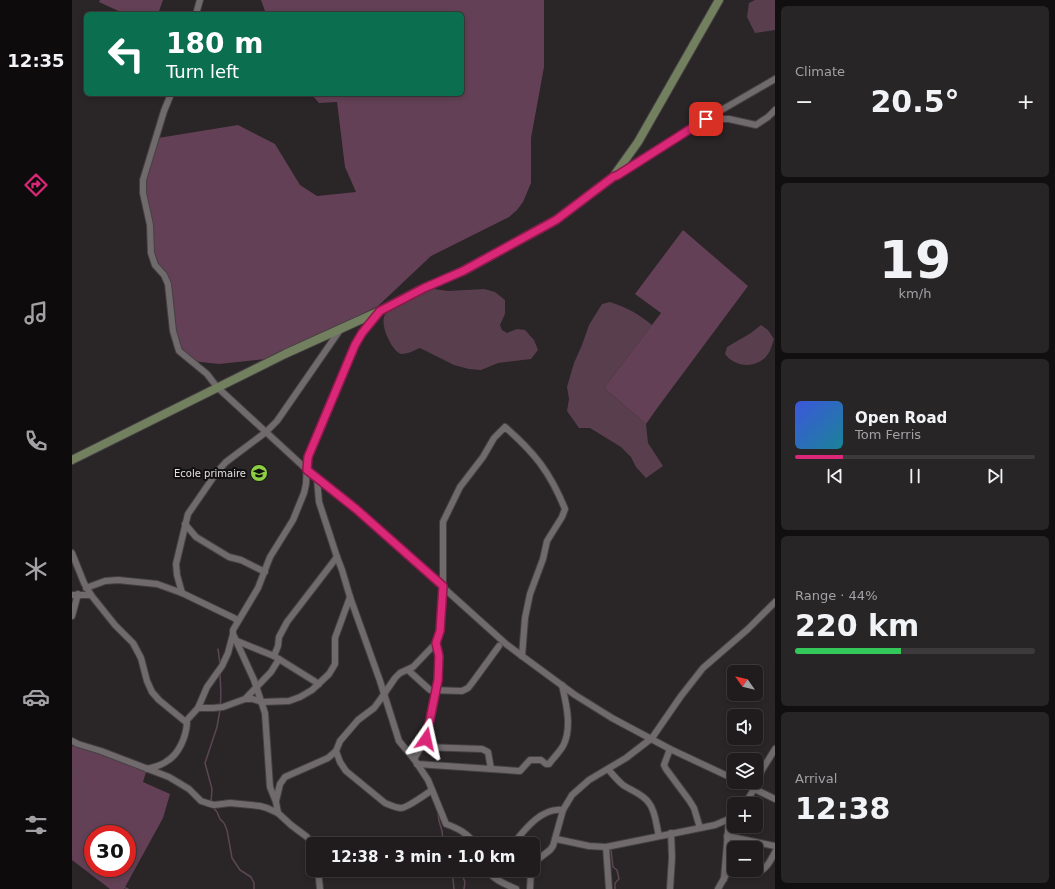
<!DOCTYPE html>
<meta charset="utf-8">
<style>
:root{--surface:#201c1d;--page:#282526;--text:#f1f3f6;--muted:#a2a1a4;--line:#3d3a3b;--accent:#db2777}
body{margin:0;font-family:"DejaVu Sans",sans-serif;background:var(--page);color:var(--text);height:100vh;display:flex;flex-direction:column;font-size:15px;white-space:nowrap}
*{box-sizing:border-box;margin:0}
p{font-size:13px;color:var(--muted)}
.icon{flex:none;width:22px;height:22px;fill:none;stroke:currentColor;stroke-width:2;stroke-linecap:round;stroke-linejoin:round}
.map{position:relative;flex:1;overflow:hidden}
.sheet{display:flex;flex-direction:column;gap:6px;padding:6px;background:#120f10;width:280px}
.sheet>*{flex:none}
.top-card{position:absolute;left:12px;top:12px;width:380px;height:84px;border-radius:6px;box-shadow:0 2px 6px #0003,0 0 0 1px var(--line);background:#0b6e4f;color:#fff;overflow:hidden}
.needle{width:26px;rotate:304deg}
.tools{position:absolute;left:655px;top:665px;display:grid;gap:8px}
.tools a{display:grid;place-items:center;width:36px;height:36px;border-radius:6px;background:var(--surface);box-shadow:0 2px 6px #0003,0 0 0 1px var(--line);font-size:20px}
.speed{position:absolute;left:12px;top:825px;display:flex;gap:8px;font-size:20px;font-weight:700;text-align:center}
.speed>*{display:grid;place-content:center;width:52px;height:52px;border-radius:50%;background:var(--surface);box-shadow:0 2px 6px #0003,0 0 0 1px var(--line);line-height:1}
.speed .limit{border:6px solid #d22;background:#fff;color:#111}
.pin{position:absolute;display:grid;place-items:center;width:34px;height:34px;color:#fff;margin:-17px;border-radius:8px;box-shadow:0 2px 6px #0006}
.me{position:absolute;width:44px;margin:-22px;rotate:11deg;stroke-linejoin:round;filter:drop-shadow(0 0 3px #0008)}
.turn{display:flex;align-items:center;gap:14px;height:84px;padding:0 16px;font-size:18px}
.turn .icon{width:52px;height:52px;stroke-width:2.5}
.turn b{display:block;font-size:28px;line-height:34px}
.big{font-size:30px;font-weight:700;line-height:1.1}
.sheet .tile{flex:1;display:flex;flex-direction:column;justify-content:center;gap:6px;min-width:0;padding:0 14px;border-radius:6px;background:var(--page)}
.sheet .dial{align-items:center;gap:0}
.dial b{font-size:52px;line-height:1}
.song{display:flex;align-items:center;gap:12px}
.cover{width:48px;height:48px;border-radius:6px;background:linear-gradient(135deg,hsl(230 70% 55%),hsl(190 70% 35%))}
.played{height:4px;border-radius:2px;background:linear-gradient(90deg,var(--accent) 20%,var(--line) 20%)}
.keys{display:flex;justify-content:space-around;direction:ltr}
.heat{display:flex;justify-content:space-between;align-items:center;font-size:22px;direction:ltr}
.charge{height:6px;border-radius:3px;background:linear-gradient(90deg,#34c759 44%,var(--line) 0)}
.trip{position:absolute;left:234px;top:837px;width:234px;height:40px;border-radius:6px;background:var(--surface);box-shadow:0 2px 6px #0003,0 0 0 1px var(--line);font-weight:700;line-height:40px;text-align:center}
main{display:flex;flex:1;min-height:0}
.tabs{display:flex;flex-direction:column;width:72px;justify-content:space-around;align-items:center;background:#0d0b0c;color:var(--muted)}
.tabs .icon{width:28px;height:28px}
.tabs .current{color:var(--accent)}
.tabs b{font-size:18px;color:var(--text)}
.map>svg:first-child{display:block}
</style>
<main>
<nav class="tabs">
<b>12:35</b>
<svg class="icon current" aria-label="directions" viewBox="0 0 24 24"><path d="M12 3l9 9-9 9-9-9zM9 14v-3h6M13 9l2 2-2 2"/></svg>
<svg class="icon" aria-label="music" viewBox="0 0 24 24"><path d="M9 18V5l10-2v13"/><circle cx="6" cy="18" r="3"/><circle cx="16" cy="16" r="3"/></svg>
<svg class="icon" aria-label="phone" viewBox="0 0 24 24"><path d="M5 4h4l2 5-3 2q2 4 5 5l2-3 5 2v4C11 20 4 13 5 4z"/></svg>
<svg class="icon" aria-label="climate" viewBox="0 0 24 24"><path d="M12 3v18M4 7l16 10M4 17L20 7"/></svg>
<svg class="icon" aria-label="car" viewBox="0 0 24 24"><path d="M5 17H2v-5l4-1 3-4h7l3 4 3 1v5h-3M9 17h6M6 11h13"/><circle cx="7" cy="17" r="2"/><circle cx="17" cy="17" r="2"/></svg>
<svg class="icon" aria-label="filters" viewBox="0 0 24 24"><path d="M4 7h16M4 17h16"/><circle cx="9" cy="7" r="2"/><circle cx="15" cy="17" r="2"/></svg>
</nav>
<div class="map">
<svg width="703" height="889" viewBox="0 0 703 889">
<rect width="100%" height="100%" fill="#2a2527"/>
<!-- green -->
<g fill="#593e4e">
<path d="M683 0H703V30L683 33 675 17 677 3Z"/>
<path d="M362 289 376 291 412 289 423 292 433 300V314L428 325 430 330 435 333 445 329 453 330 462 340 466 350 459 359 426 363 409 370 397 369 382 365 348 348C343 350 336 354 330 354 320 353 307 323 313 315 316 311 356 291 362 289Z"/>
<path d="M538 302C556 308 565 313 580 325L532 388 574 424 576 443 591 466 574 478 564 467 559 457 549 447 518 428H507L495 411 497 399 495 387 502 363 510 345 517 325 530 304Z"/>
<path d="M689 325 696 330 702 339C700 344 699 350 696 354 686 369 663 368 653 354L655 347 679 333Z"/>
</g>
<!-- forest -->
<g fill="#634055" fill-rule="evenodd">
<path d="M28 0H91L86 14H53L27 2Z"/>
<path d="M189 0H472V67L459 138V183L451 202 445 210 437 217 359 256 306 306 203 358 147 364 120 361 108 350 102 330 97 283 84 264 80 252 72 180 86 138 166 125 203 144 228 185 245 196 284 192 273 167 265 102 247 103 239 94H390V14H194Z"/>
<path d="M611 230 676 286 586 407 574 424 532 388 589 313 563 294Z"/>
<path d="M2 742 75 769 71 782 98 794 91 818 52 889H38L0 860V747ZM21 834H55V868H21Z"/>
</g>
<g fill="none" stroke-linecap="round" stroke-linejoin="round">
<!-- stream -->
<g stroke="#5b4754" stroke-width="1.5">
<path d="M146 649 148 664"/>
<path d="M148 672C148 684 150 695 148 706"/>
<path d="M0 765 9 781 13 791V825L14 837 21 851"/>
<path d="M139 803 140 789 133 763 145 727 148 710"/>
<path d="M140 806 145 812 148 819 152 823 155 830 160 858 168 870 179 877 182 883V889"/>
<path d="M366 813 367 821 370 831 371 841 374 844"/>
<path d="M539 850 541 867 545 870 547 879 543 883V889"/>
<path d="M39 868C41 882 43 884 56 889"/>
<path d="M380 870 382 889"/>
<path d="M388 870 393 882 392 889"/>
</g>
<!-- street casing -->
<g stroke="#454143" stroke-width="8">
<g id="street">
<path d="M124 14 128 0"/>
<path d="M99 94 92 111 71 180V193L78 225 79 253 83 265 92 275 96 284 101 331 107 351 135 374 145 387 245 479 284 509 434 644 450 656 503 695 540 718 598 749 662 779"/>
<path d="M635 119H657L684 125 696 117 703 110"/>
<path d="M542 176 634 119 703 79"/>
<path d="M245 479 247 502 265 557 270 570 278 597 308 681 327 741 342 759 356 780 374 824C388 829 394 833 404 844"/>
<path d="M113 524 124 537 157 557 169 560 193 572"/>
<path d="M0 553 12 583 19 595 43 625 61 643 69 658 75 681 80 692 87 700 115 723C114 737 107 754 95 761 89 766 82 767 75 769"/>
<path d="M14 588 33 581 46 580 85 584 110 593 162 618 166 621"/>
<path d="M110 593 105 575 104 564 116 514 145 472 154 462 194 432 205 421 268 330"/>
<path d="M0 595H19"/>
<path d="M0 616 6 594"/>
<path d="M165 641 202 656 247 684"/>
<path d="M202 656 206 646 207 637 215 622 265 557"/>
<path d="M336 670 358 690 390 691 396 688 400 683 427 646"/>
<path d="M173 699 199 672 207 659"/>
<path d="M126 708H141L151 707 173 699H181L190 702 217 701 228 697 240 690 257 674 263 664V638L278 597"/>
<path d="M114 721 126 708 135 687 150 666 156 653 161 634"/>
<path d="M0 741 6 744 29 751 97 777 117 789 129 801 135 803 142 805 158 803 188 806 195 808 206 813 219 825 235 837 242 844"/>
<path d="M350 747 410 749 416 752 419 769"/>
<path d="M598 749 592 765 594 769 617 800 622 808 628 828"/>
<path d="M342 759 354 739 362 701 366 680 367 656 364 643"/>
<path d="M345 764 448 771 458 760H469L474 764H477C481 758 489 751 492 744 500 726 494 703 490 685"/>
<path d="M536 769C541 775 546 781 551 785 560 791 571 794 577 803 584 812 584 825 587 836"/>
<path d="M668 782 703 799"/>
<path d="M360 790C354 794 335 808 329 808 324 808 318 805 313 803L274 771 268 762 264 751 268 741 286 720 302 708 308 700 323 678 328 673 341 667 364 643 368 631 371 587V522L388 487 411 457 422 438 433 427C462 452 478 472 493 509L490 517 475 541 471 559 458 594 453 618 450 656"/>
<path d="M204 801 208 784 213 777 256 758 264 751"/>
<path d="M673 804 682 789 690 770 703 749"/>
<path d="M206 813 204 802 198 787 193 713 182 680 161 634V630L186 588 198 557 221 520 232 493 234 484 235 463 236 457 283 345 290 333 307 312"/>
<path d="M655 836 703 846"/>
<path d="M484 839 517 846 534 847 643 825 657 819 662 815"/>
<path d="M441 844C453 829 470 807 491 810"/>
<path d="M534 847 537 889"/>
<path d="M461 863 478 850 481 846 491 810 500 795 517 780 554 758 580 738 609 696 631 668 676 629 703 602"/>
<path d="M246 870 248 889"/>
<path d="M415 870C422 880 433 884 444 889"/>
<path d="M676 870C678 871 680 872 682 872 692 874 699 860 703 852"/>
<path d="M652 879 657 819"/>
<path d="M458 889 459 870"/>
<path d="M598 889 600 857 599 833"/>
<path d="M646 889 655 873 668 870"/>
</g>
</g>
<!-- secondary casing -->
<g stroke="#454143" stroke-width="10">
<path id="secondary" d="M0 460 213 354 308 311 352 288 391 271 484 220 541 177 566 142 647 0"/>
</g>
<!-- street -->
<use href="#street" stroke="#706a6d" stroke-width="6"/>
<!-- secondary -->
<use href="#secondary" stroke="#73805f" stroke-width="8"/>
</g>
<g fill="none" stroke-linecap="round" stroke-linejoin="round">
<!-- route casing -->
<g stroke="#8e194d" stroke-width="10">
<path id="route" d="M354 739 366 680 367 656 364 643 368 631 371 586 284 509 235 470 236 457 283 345 290 333 308 311 352 288 391 271 464 231 484 220 541 177 546 175 634 119"/>
</g>
<!-- route -->
<use href="#route" stroke="#db2777" stroke-width="7"/>
</g>
<!-- icons -->
<defs>
<g id="school-disc" transform="scale(0.9)"><circle r="9.5" fill="#8dce44" stroke="#110f10"/><path d="M0-5L7-2L0 1L-7-2ZM-4 1L0 2.5L4 1V4Q0 6-4 4Z" fill="#111"/></g>
</defs>
<g fill-rule="evenodd">
<use href="#school-disc" x="187" y="473"/>
</g>
<g text-anchor="middle" dominant-baseline="central" stroke-width="4" stroke-linejoin="round" paint-order="stroke">
<!-- poi labels -->
<g font-size="10" fill="#e5e2e4" stroke="#110f10" text-anchor="end">
<text x="174" y="473">Ecole primaire</text>
</g>
</g>
</svg>
<div class="tools">
<a><svg class="needle" viewBox="-14 -14 28 28"><path d="M0-13l5 13h-10z" fill="#e53935"/><path d="M0 13l5-13h-10z" fill="#a2a1a4"/></svg></a>
<a><svg class="icon" aria-label="sound" viewBox="0 0 24 24"><path d="M4 9h4l5-4v14l-5-4H4zM17 9q2 3 0 6"/></svg></a>
<a><svg class="icon" aria-label="layers" viewBox="0 0 24 24"><path d="M12 4l9 5-9 5-9-5zM3 14l9 5 9-5"/></svg></a>
<a>+</a>
<a>−</a>
</div>
<div class="speed"><div class="limit">30</div></div>
<div class="pin" style="left:634px;top:119px;background:#d93025"><svg class="icon" aria-label="arrive" viewBox="0 0 24 24"><path d="M6 21V4h12l-3 4 3 4H6"/></svg></div>
<svg class="me" style="left:354px;top:739px" viewBox="-20 -20 40 40"><path d="M0-17L14 15 0 8-14 15z" fill="#db2777" stroke="#fff" stroke-width="4"/></svg>
<div class="trip">12:38 · 3 min · 1.0 km</div>
<div class="top-card">
<div class="turn"><svg class="icon" aria-label="left" viewBox="0 0 24 24"><path d="M17 20v-9H6M10 6l-5 5 5 5"/></svg><div><b>180 m</b>Turn left</div></div>
</div>
</div>
<section class="sheet">
<div class="tile"><p>Climate</p>
<div class="heat"><a>−</a><b class="big">20.5°</b><a>+</a></div>
</div>
<div class="tile dial"><b>19</b><p>km/h</p></div>
<div class="tile">
<div class="song"><i class="cover"></i><div><b>Open Road</b><p>Tom Ferris</p></div></div>
<div class="played"></div>
<div class="keys"><svg class="icon" aria-label="previous" viewBox="0 0 24 24"><path d="M18 5L8 12l10 7zM5 5v14"/></svg><svg class="icon" aria-label="pause" viewBox="0 0 24 24"><path d="M8 5v14M16 5v14"/></svg><svg class="icon" aria-label="next" viewBox="0 0 24 24"><path d="M6 5l10 7-10 7zM19 5v14"/></svg></div>
</div>
<div class="tile"><p>Range · 44%</p><b class="big">220 km</b><div class="charge"></div></div>
<div class="tile"><p>Arrival</p><b class="big">12:38</b></div>
</section>
</main>
